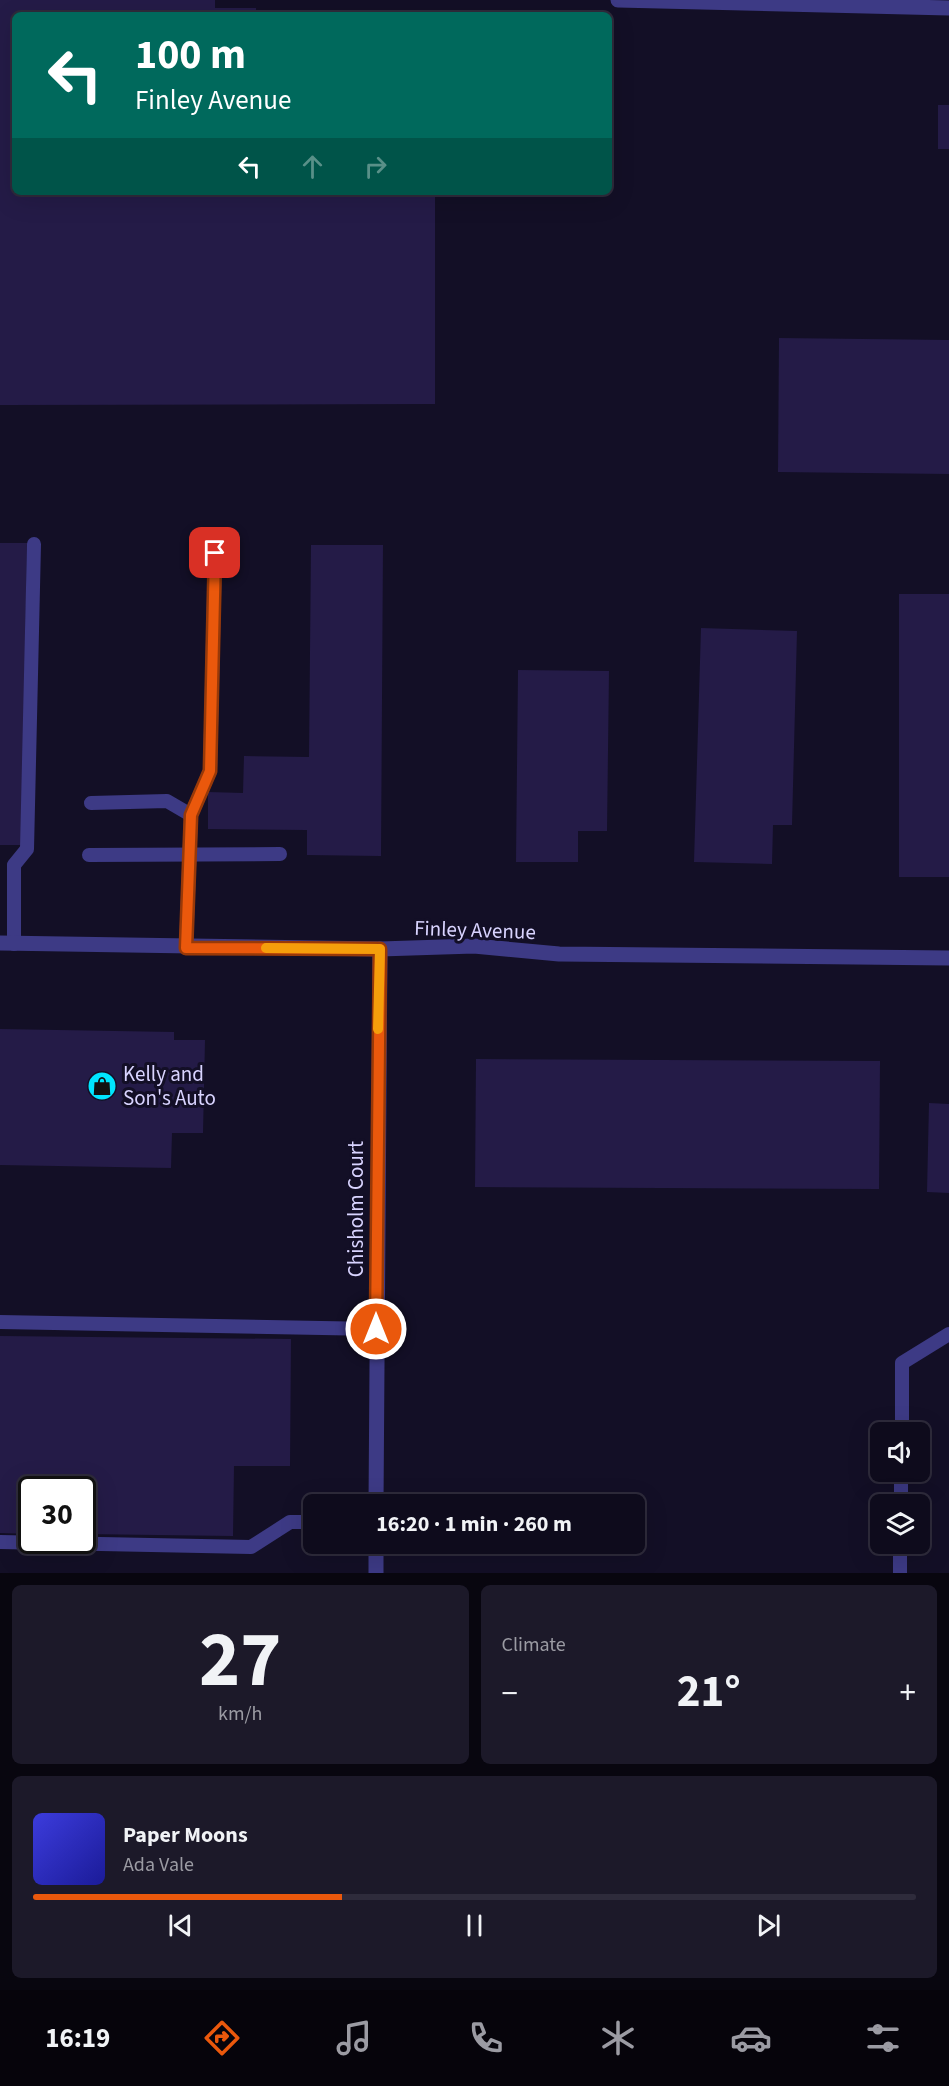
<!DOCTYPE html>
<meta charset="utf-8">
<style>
:root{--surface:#0e0b1c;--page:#1c1929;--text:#f1f3f6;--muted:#9b9ba3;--line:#2e2b3b;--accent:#ea580c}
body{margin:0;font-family:"Source Sans 3",sans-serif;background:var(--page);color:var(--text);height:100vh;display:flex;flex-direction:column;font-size:22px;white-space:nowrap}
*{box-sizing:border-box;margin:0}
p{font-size:20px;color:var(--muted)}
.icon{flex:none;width:33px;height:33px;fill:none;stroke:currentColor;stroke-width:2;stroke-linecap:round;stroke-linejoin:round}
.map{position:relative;height:1573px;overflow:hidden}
.side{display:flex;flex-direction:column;gap:12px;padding:12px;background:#08060f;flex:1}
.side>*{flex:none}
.top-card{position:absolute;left:12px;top:12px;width:600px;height:183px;border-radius:9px;box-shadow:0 6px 24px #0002,0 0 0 2px var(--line);background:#00695c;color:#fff;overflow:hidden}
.buttons{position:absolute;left:870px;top:1422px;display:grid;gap:12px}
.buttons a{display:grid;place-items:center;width:60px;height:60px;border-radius:9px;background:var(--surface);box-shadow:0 6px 24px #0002,0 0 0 2px var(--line);font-size:30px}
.speed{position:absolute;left:18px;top:1476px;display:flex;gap:12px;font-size:30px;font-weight:700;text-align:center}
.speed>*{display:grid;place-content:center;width:78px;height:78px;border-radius:50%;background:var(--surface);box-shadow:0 6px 24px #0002,0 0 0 2px var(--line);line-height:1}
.speed .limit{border:3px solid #111;border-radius:9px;background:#fff;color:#111}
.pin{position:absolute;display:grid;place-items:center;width:51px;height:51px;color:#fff;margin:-26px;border-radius:12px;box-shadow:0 3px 9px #0006}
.me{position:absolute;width:66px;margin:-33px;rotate:0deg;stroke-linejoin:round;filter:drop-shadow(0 0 4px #0008)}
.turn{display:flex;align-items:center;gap:21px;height:126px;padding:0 24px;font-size:27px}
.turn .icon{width:78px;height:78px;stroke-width:2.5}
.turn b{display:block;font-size:42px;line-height:51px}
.lanes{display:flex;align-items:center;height:57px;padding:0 24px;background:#0003;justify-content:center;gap:30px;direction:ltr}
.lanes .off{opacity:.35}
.big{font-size:45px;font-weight:700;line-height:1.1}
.side .tile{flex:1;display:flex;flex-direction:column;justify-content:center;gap:9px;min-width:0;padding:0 21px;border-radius:9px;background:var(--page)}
.side .dial{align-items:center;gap:0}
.dial b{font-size:78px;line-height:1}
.song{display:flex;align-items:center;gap:18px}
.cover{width:72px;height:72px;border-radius:9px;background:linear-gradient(135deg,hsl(240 70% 55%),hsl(240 70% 35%))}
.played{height:6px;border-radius:3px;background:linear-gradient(90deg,var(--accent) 35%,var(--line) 35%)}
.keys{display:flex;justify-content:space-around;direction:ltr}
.heat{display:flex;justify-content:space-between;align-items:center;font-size:33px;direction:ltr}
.side .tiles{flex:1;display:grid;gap:12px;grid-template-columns:1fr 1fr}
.tile:last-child{grid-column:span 2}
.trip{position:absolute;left:303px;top:1494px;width:342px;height:60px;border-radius:9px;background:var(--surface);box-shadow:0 6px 24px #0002,0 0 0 2px var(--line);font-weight:700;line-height:60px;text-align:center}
.dock{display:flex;height:96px;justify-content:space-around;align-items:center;background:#06040b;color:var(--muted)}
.dock .icon{width:42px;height:42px}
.dock .selected{color:var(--accent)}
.dock b{font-size:27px;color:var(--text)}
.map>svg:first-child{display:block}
</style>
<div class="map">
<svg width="949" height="1573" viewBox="0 0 949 1573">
<rect width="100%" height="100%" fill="#130f26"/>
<!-- building -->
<g fill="#241b47">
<path d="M0 0H215V8H256V15H15V192H435V404L0 405Z"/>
<rect x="938" y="105" width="11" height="44"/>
<path d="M779 338 949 340V474L778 472Z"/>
<path d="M0 543H27L22 845H0Z"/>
<path d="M311 545H383L381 856 307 855V830L208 829V792L243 793 244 756 309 757Z"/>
<rect x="899" y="594" width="50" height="283"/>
<path d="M701 628 797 631 792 825H773L772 864 694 862Z"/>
<path d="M518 670 609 671 607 831H578V862H516Z"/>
<path d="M0 1029 174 1032V1040H205L203 1133H172L171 1168 0 1165Z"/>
<path d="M476 1059 880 1061 879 1189 475 1187Z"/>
<path d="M929 1103 949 1104V1193L927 1192Z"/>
<path d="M0 1336 291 1339 290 1466H234L233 1536 82 1534V1490H32V1534L0 1533Z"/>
</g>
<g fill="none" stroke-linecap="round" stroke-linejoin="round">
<!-- lane -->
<g stroke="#3d3a85" stroke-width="14">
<path d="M91 803 167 801 191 815"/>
<path d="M89 855 280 854"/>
<path d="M14 944V865L27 849 34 544"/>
<path d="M186 948 191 815 210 771 215 553"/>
<path d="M0 1322 376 1329"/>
<path d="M902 1432V1363L949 1334"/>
<path d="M901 1504V1472"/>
<path d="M0 1542 251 1547 290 1522H314"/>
<path d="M900 1573V1544"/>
</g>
<!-- street -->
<g stroke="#3d3a85" stroke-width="15">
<path d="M618 0 949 8"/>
<path d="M0 943 380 949 474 946 559 954 949 958"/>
<path d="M376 1504 380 949"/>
<path d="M376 1573V1544"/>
</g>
</g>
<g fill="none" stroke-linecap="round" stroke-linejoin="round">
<!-- route casing -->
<g stroke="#983908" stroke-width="15">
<path id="route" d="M215 553 210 771 191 815 186 948 380 949 376 1329"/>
</g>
<!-- route -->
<use href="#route" stroke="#ea580c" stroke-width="10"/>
<!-- slow -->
<path stroke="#f59e0b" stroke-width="10" d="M266 948 380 949 378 1029"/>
</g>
<!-- icons -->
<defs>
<g id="shop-disc" transform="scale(1.5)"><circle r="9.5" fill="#00e5ff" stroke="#130f26"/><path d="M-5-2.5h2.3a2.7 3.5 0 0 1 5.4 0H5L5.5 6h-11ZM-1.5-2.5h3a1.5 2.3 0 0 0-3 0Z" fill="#111"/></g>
</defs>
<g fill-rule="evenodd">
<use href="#shop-disc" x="102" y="1086"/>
</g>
<g text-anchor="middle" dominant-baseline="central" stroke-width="6" stroke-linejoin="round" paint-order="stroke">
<!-- street labels -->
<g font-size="21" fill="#d9d4ff" stroke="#130f26">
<text transform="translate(475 930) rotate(2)">Finley Avenue</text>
<text transform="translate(356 1209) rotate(-90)">Chisholm Court</text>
</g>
<!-- poi labels -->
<g font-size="21" fill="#d9d4ff" stroke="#130f26" text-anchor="start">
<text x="123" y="1074">Kelly and<tspan x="123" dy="24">Son's Auto</tspan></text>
</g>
</g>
</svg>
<div class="buttons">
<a><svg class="icon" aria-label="sound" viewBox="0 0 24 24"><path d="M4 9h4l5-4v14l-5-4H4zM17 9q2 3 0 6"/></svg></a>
<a><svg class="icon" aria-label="layers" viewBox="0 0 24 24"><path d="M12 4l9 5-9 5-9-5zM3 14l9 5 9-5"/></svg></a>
</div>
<div class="speed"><div class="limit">30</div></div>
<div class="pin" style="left:215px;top:553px;background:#d93025"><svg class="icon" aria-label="arrive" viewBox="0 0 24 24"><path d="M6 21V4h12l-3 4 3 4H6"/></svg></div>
<svg class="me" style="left:376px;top:1329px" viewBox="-20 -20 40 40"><circle r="17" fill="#ea580c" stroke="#fff" stroke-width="3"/><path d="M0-11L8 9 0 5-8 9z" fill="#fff"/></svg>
<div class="trip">16:20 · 1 min · 260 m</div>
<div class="top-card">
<div class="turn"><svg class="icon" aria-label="left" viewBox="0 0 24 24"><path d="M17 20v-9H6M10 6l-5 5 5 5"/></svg><div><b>100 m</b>Finley Avenue</div></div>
<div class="lanes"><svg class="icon" aria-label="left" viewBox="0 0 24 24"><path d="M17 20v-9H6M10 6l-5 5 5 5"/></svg><svg class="icon off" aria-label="ahead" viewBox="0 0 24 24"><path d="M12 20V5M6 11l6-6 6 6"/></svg><svg class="icon off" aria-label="right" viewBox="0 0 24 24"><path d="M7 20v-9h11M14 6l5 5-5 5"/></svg></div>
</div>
</div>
<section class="side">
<div class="tiles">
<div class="tile dial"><b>27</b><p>km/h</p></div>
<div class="tile"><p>Climate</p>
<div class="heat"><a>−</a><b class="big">21°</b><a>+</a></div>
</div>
<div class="tile">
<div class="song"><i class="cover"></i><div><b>Paper Moons</b><p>Ada Vale</p></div></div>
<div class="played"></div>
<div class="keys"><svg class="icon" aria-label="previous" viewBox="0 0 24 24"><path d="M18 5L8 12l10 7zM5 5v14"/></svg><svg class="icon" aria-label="pause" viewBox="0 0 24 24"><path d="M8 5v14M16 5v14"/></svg><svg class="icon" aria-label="next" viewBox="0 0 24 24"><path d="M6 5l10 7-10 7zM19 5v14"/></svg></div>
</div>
</div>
</section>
<nav class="dock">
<b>16:19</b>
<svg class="icon selected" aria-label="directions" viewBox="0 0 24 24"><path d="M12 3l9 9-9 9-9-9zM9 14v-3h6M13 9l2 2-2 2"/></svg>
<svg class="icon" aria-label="music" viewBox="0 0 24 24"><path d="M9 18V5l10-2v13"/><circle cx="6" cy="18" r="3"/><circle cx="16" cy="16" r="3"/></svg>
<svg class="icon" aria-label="phone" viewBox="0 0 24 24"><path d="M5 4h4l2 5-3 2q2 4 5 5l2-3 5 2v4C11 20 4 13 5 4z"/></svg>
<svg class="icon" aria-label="climate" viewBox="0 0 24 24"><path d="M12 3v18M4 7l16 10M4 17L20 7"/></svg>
<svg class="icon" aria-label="car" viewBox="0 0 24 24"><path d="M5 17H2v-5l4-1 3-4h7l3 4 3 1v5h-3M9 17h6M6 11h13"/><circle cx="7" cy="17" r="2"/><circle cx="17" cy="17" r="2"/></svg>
<svg class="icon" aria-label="filters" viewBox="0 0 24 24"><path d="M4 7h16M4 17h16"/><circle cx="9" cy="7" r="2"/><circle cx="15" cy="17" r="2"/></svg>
</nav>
